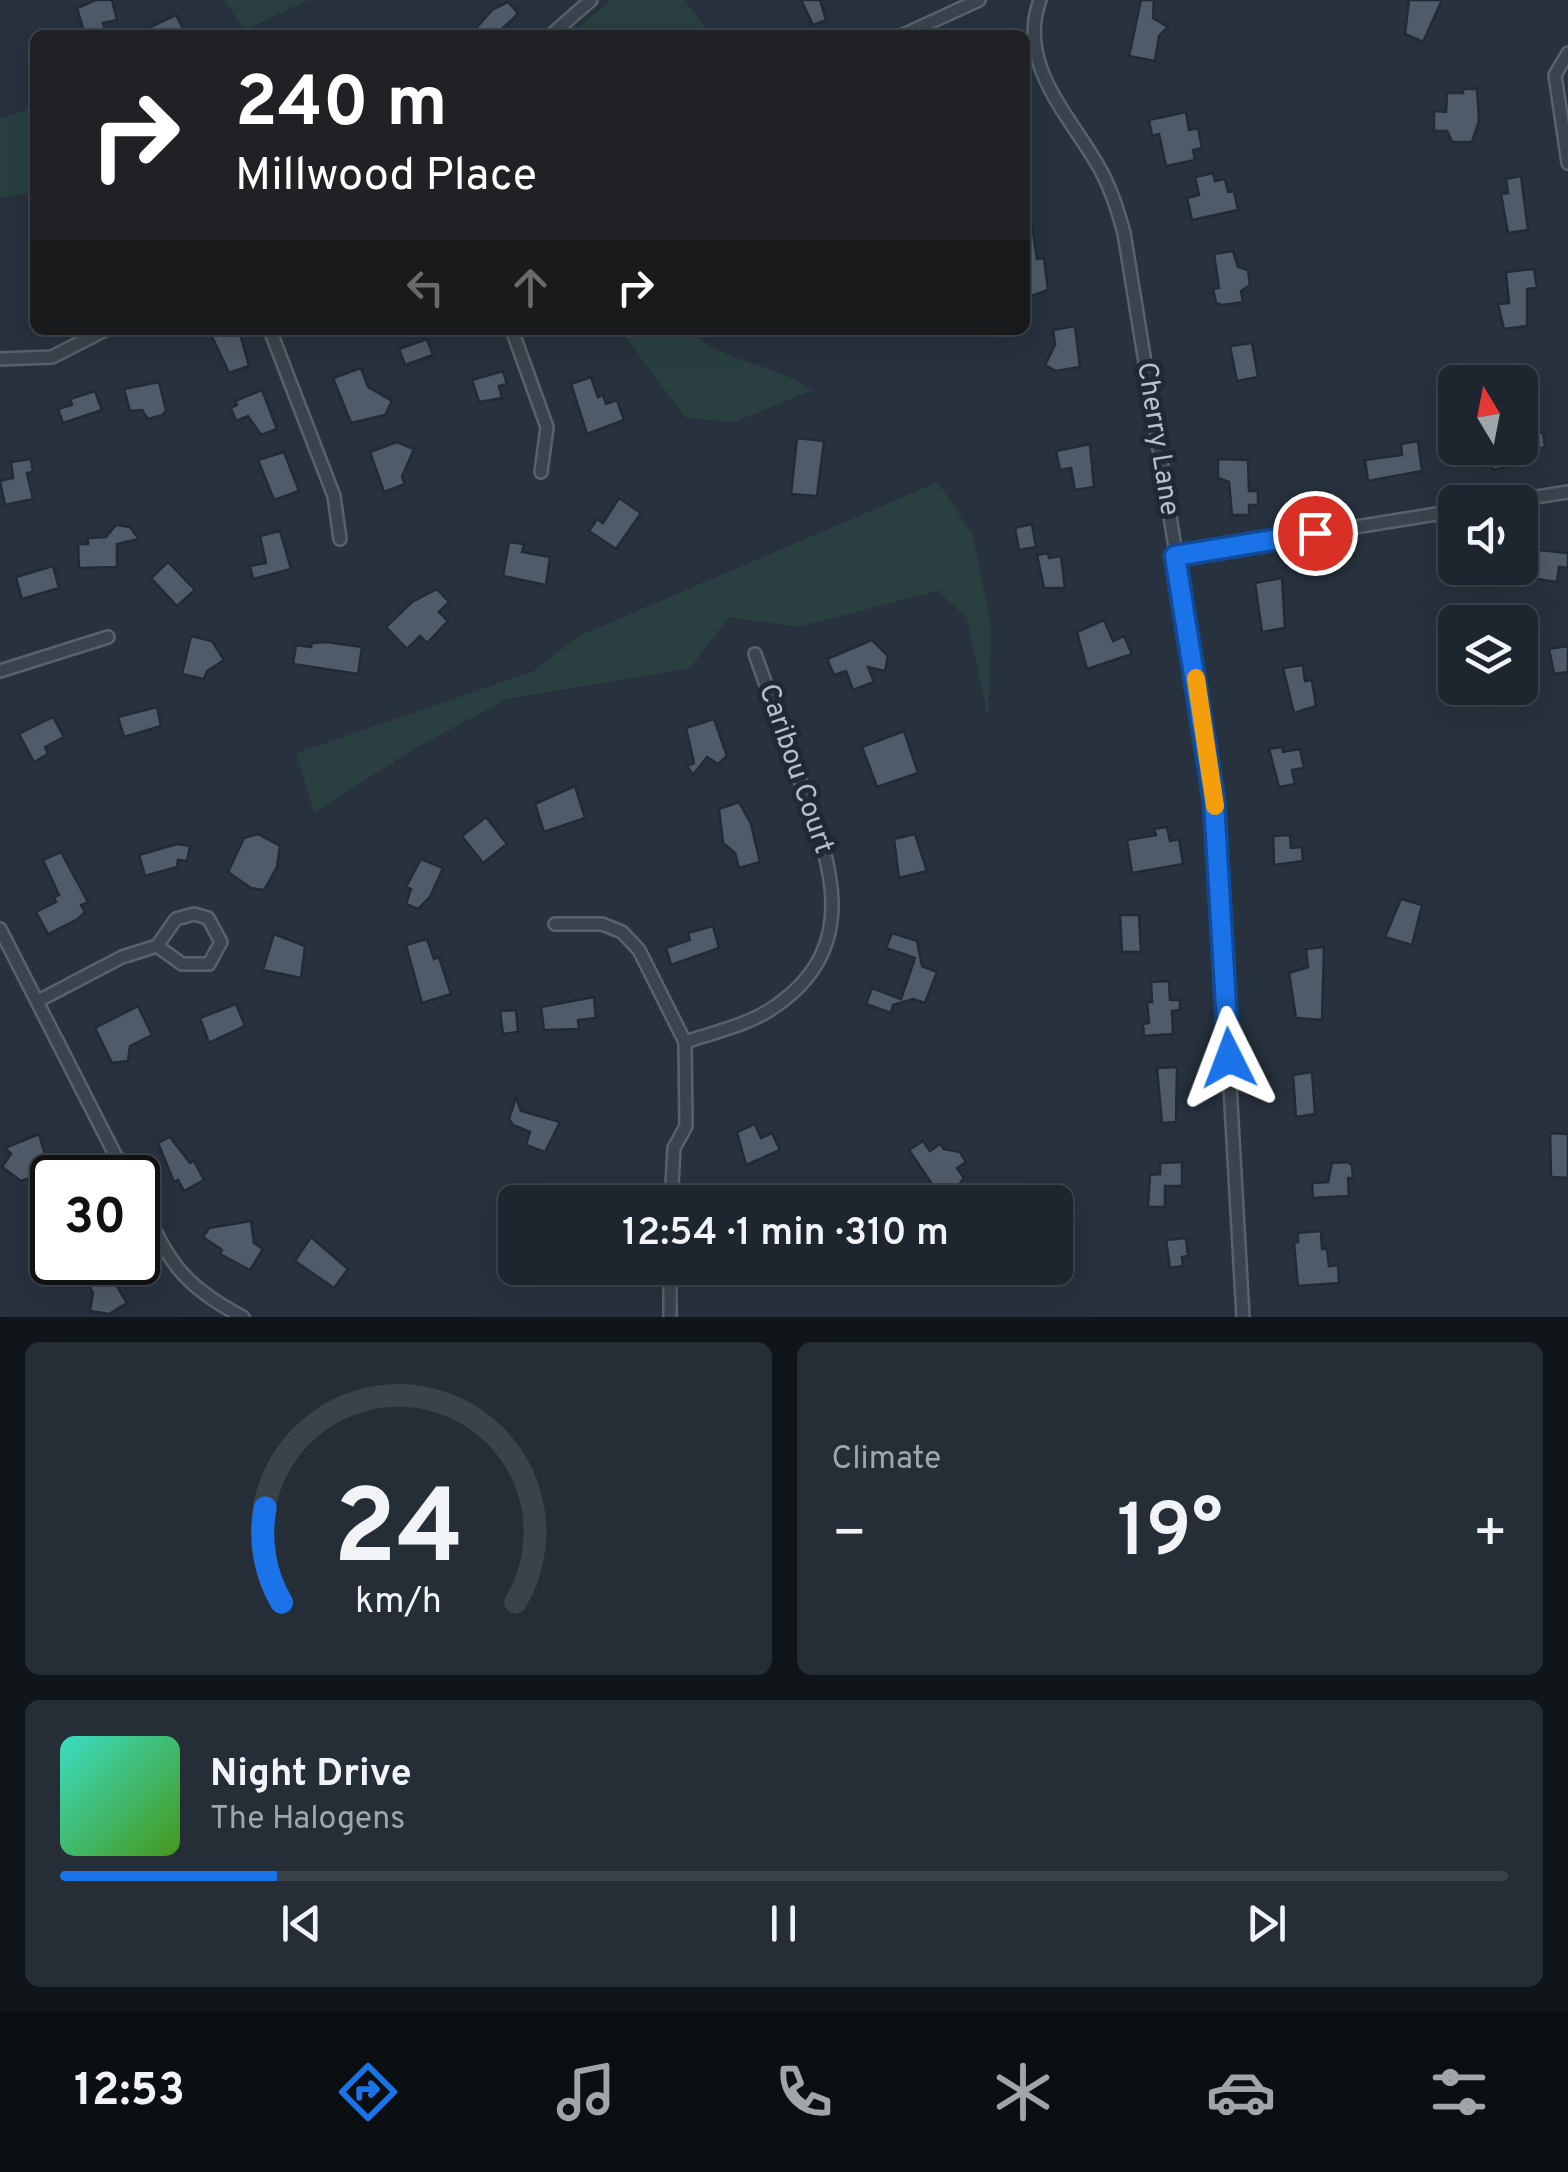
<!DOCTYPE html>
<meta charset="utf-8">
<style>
:root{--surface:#1d262e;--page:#252e36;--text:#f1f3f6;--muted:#a0a5aa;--line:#3b434a;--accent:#1a73e8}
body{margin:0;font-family:Overpass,sans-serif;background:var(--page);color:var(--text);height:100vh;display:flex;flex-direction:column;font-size:38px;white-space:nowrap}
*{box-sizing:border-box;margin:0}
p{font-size:32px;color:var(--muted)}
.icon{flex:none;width:55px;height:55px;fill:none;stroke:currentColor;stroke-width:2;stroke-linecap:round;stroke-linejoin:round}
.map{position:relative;height:1317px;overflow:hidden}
.side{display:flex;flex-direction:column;gap:25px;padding:25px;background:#101519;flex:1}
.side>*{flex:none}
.guide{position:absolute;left:30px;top:30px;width:1000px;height:305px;border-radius:15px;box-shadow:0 10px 40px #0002,0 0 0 2px var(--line);background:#202124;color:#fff;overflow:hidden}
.needle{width:65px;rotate:350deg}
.tools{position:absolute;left:1438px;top:365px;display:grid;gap:20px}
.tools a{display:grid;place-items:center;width:100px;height:100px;border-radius:15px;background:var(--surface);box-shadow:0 10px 40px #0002,0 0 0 2px var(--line);font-size:50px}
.speed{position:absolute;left:30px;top:1155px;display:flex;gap:20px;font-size:50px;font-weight:700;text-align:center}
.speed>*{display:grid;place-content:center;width:130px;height:130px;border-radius:50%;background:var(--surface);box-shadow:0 10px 40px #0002,0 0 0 2px var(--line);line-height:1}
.speed .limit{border:5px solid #111;border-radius:15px;background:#fff;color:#111}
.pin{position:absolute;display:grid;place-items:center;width:85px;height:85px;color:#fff;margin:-42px;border:5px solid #fff;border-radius:50%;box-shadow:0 2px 10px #0007}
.me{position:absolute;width:110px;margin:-55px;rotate:357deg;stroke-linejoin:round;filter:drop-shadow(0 0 8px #0008)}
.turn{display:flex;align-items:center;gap:35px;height:210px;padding:0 40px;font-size:45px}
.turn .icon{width:130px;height:130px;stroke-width:2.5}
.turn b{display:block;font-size:70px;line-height:85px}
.lanes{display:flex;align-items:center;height:95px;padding:0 40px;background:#0003;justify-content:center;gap:50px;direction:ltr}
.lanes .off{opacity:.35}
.big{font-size:75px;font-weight:600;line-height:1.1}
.side .tile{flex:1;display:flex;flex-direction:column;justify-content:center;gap:15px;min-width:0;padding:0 35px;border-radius:15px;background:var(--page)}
.side .dial{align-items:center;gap:0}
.dial svg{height:260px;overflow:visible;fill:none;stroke:var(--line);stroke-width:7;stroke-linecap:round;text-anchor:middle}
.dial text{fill:var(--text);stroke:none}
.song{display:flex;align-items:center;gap:30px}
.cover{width:120px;height:120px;border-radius:15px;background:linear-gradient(135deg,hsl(170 70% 55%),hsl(100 70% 35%))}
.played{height:10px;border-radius:5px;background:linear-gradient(90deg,var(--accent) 15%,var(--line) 15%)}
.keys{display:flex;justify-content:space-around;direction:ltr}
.heat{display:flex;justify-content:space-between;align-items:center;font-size:55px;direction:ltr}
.side .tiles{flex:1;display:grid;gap:25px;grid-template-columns:1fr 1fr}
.tile:last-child{grid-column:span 2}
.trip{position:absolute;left:498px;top:1185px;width:575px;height:100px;border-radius:15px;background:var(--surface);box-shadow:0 10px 40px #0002,0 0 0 2px var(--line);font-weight:600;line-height:100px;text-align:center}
.menu{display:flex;height:160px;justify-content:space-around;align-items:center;background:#0c0f12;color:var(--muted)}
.menu .icon{width:70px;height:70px}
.menu .active{color:var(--accent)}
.menu b{font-size:45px;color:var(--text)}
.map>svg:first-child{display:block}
</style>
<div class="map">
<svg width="1568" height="1317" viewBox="0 0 1568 1317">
<rect width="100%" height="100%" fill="#27323e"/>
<!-- green -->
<g fill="#2a4040">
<path d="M224 0H309L244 30Z"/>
<path d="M611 0H685L710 35H570Z"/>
<path d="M35 107V191L0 198V119Z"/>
<path d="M620 330H689C721 362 771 362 812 390L735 422 686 418Z"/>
<path d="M938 482 973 536 991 627 988 718 967 618 938 591 797 627 729 617 690 668 507 699 412 750 314 813 296 753 532 672 577 637Z"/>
</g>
<!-- building -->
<g fill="#505b69" stroke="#212b36" stroke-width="2.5">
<path d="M96 0H112L117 20 103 23 105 30 98 35H85L77 8Z"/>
<path d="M801 0H820L826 20 813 25Z"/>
<path d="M1141 0H1154L1153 18 1168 27 1159 36 1155 61 1129 56Z"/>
<path d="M1409 0H1442L1423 42 1405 34Z"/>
<path d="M508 2 518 13 512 20 495 35H470L493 9Z"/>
<path d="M176 15 186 35H134L165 20Z"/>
<path d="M1463 89H1477L1479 121 1472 142H1452L1447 131H1434V111L1446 112 1447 93H1463Z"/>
<path d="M1186 112 1189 130 1198 128 1202 148 1193 150 1195 160 1166 166 1159 134 1152 136 1149 120Z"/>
<path d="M1213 173 1215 181 1225 179 1228 192 1234 191 1238 210 1192 220 1187 198 1199 195 1195 177Z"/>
<path d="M1521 176 1528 230 1508 233 1501 194 1508 193 1506 179Z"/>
<path d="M1032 225 1037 259 1044 258 1048 290 1031 296 1025 226Z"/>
<path d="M1233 251 1238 267 1248 270 1250 285 1241 291 1243 302 1222 305 1216 303 1213 289 1219 288 1214 254Z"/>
<path d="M1534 269 1537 288 1527 289V326L1504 329 1498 304 1509 303 1506 272Z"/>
<path d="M1075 326 1080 367 1056 371 1045 365 1055 345 1053 330Z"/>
<path d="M209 330H239L249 366 229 373Z"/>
<path d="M427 339 433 355 405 365 399 349Z"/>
<path d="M1252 343 1258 377 1237 381 1230 346Z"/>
<path d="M361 368 368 387 392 401 385 415 351 423 333 378Z"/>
<path d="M503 371 507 384 499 386 502 398 479 402 472 380Z"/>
<path d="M591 377 598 397 603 395 606 404 617 400 624 420 587 434 571 384Z"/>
<path d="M159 382 166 410 163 415 148 419 142 410 130 411 124 389Z"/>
<path d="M262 390 277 429 261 435 248 416 236 421 231 408 237 405 235 401Z"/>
<path d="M95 391 102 410 63 423 58 409 72 405 70 399Z"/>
<path d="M1531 424 1533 434 1543 432 1545 447 1520 454V426Z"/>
<path d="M797 438 824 441 817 496 791 494Z"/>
<path d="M1418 441 1422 471 1368 481 1365 460 1402 455 1401 444Z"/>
<path d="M397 442 414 449 402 477 405 484 384 492 370 452Z"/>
<path d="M1090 444 1094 487 1075 490 1071 468 1060 470 1056 451Z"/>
<path d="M1489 448H1508L1511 466 1493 470Z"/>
<path d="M284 452 299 491 274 500 258 460Z"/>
<path d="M31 459 33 472 27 473 33 499 5 505 0 481 13 478 11 462Z"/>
<path d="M1218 459 1248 460 1249 491H1258V505H1249V515H1232L1229 482 1218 478Z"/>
<path d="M619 498 641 513 616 549 589 531 597 519 603 523Z"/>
<path d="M1032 524 1036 547 1019 550 1015 528Z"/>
<path d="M116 525 130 527 139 539 117 544V567L79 568 78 544H88V538L106 537Z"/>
<path d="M280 531 291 569 253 579 250 566 266 563 260 536Z"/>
<path d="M509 542 524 544 522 552 550 557 546 585 503 576Z"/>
<path d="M1520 548 1568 553V568L1559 567 1557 582 1537 579V575L1520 569Z"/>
<path d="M1048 553 1049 558 1061 556 1065 588H1044L1037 555Z"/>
<path d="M168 562 195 590 177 606 151 578Z"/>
<path d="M53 566 59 588 22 599 16 577Z"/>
<path d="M1282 578 1285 628 1262 632 1255 583Z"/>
<path d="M437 589 449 602 439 612 448 621 427 643 420 636 407 649 386 627 412 602Z"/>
<path d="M1104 620 1113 641 1124 636 1132 654 1087 669 1077 632Z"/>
<path d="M191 636 212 641 224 660 207 671 204 679 182 674Z"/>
<path d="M872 640 888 656 885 671 868 667 874 682 853 690 846 671 834 675 827 659Z"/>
<path d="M326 642 362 647 358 674 293 664 296 645 311 647 312 643Z"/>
<path d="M1568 646V672L1554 674 1549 649Z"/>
<path d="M1303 665 1305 681 1312 680 1316 706 1294 713 1283 668Z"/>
<path d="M157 707 161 726 124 737 118 717Z"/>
<path d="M53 717 64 737 45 747 48 754 34 762 19 734Z"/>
<path d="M714 719 727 756 718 764 707 757 693 775 687 766 694 763 686 728Z"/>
<path d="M904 731 918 773 877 787 862 747Z"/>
<path d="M1282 747 1283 752 1300 749 1304 768 1292 770 1295 784 1279 787 1269 749Z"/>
<path d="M575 786 585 818 544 832 535 804Z"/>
<path d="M739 802 751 824 760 862 739 868 735 853 723 843 719 809Z"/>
<path d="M486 817 507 844 483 863 462 836Z"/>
<path d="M1167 827 1170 841 1179 839 1183 864 1132 873 1127 840 1156 835 1154 829Z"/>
<path d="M258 834 280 846 277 867 264 890 251 888 228 872 244 838Z"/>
<path d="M915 834 927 871 899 878 894 839Z"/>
<path d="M1290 835 1291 848 1302 847 1303 861 1274 865 1273 836Z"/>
<path d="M177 844 190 846 187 861 178 860 177 867 145 876 139 855Z"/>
<path d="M61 852 88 902 81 905 85 912 78 919 48 934 36 912 56 902 54 897 59 895 43 860Z"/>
<path d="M421 859 443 868 430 897 418 909 406 904 411 889 406 887Z"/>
<path d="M1401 899 1422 905 1412 945 1385 937Z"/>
<path d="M1120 915H1139L1141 952H1122Z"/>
<path d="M713 926 719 948 671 965 666 948 690 940 688 933Z"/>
<path d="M892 933 917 941 922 966 937 972 925 1003 913 999 893 1005 891 1013 866 1004 872 988 901 999 915 958 886 948Z"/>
<path d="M274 934 305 946 301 978 263 970Z"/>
<path d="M427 939 434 959 439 957 451 994 422 1003 406 945Z"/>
<path d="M1324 947 1322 1020 1296 1018 1289 973 1308 967 1306 949Z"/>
<path d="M1169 981 1170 1000H1180V1010L1172 1011 1173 1034 1144 1036 1143 1024 1149 1023 1147 1002H1152L1151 982Z"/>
<path d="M594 997 596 1018 578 1020 579 1029 544 1030 541 1007Z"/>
<path d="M236 1004 245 1026 209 1043 200 1018Z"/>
<path d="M138 1006 152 1035 130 1046 128 1061 112 1063 95 1028Z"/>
<path d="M516 1010 518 1032 503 1034 500 1011Z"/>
<path d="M1177 1067 1176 1122 1162 1123 1157 1068Z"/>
<path d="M1312 1072 1315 1114 1296 1117 1293 1075Z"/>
<path d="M516 1097 521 1111 560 1122 545 1152 526 1145 530 1132 513 1125 509 1119Z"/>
<path d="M755 1124 761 1138 772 1133 780 1150 746 1165 737 1132Z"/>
<path d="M1550 1133 1568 1134V1178L1551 1177Z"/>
<path d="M39 1134 50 1172 21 1181 2 1167 11 1154 5 1148Z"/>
<path d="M170 1137 190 1163 194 1161 204 1180 184 1191 178 1180 174 1182 158 1143Z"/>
<path d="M923 1141 930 1151 940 1144 944 1149 960 1152 966 1162 957 1168 964 1178 959 1184 940 1196 909 1150Z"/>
<path d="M1182 1162V1186H1165V1207H1148L1150 1175 1160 1174V1163Z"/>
<path d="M1347 1162 1352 1165 1353 1178H1348L1349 1196 1313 1198 1312 1183 1328 1182 1332 1163Z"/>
<path d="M251 1221 254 1243 263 1249 250 1270 220 1254 222 1250 203 1237 209 1228Z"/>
<path d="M1321 1231 1322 1249H1327L1329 1266 1338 1265 1339 1283 1298 1286 1294 1243 1298 1242V1233Z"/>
<path d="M311 1237 348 1269 334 1288 295 1261Z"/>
<path d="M1186 1238 1188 1256 1182 1257 1183 1266 1170 1268 1166 1240Z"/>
<path d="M107 1270 127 1303 109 1314 90 1311 93 1293 87 1282Z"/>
</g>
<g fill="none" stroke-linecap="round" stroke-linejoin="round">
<!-- minor casing -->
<g stroke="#58626c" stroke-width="16">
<g id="minor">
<path d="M1040 0C1017 62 1067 113 1096 162 1110 185 1117 208 1124 233L1205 732 1214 801 1243 1317"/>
<path d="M551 35 591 0"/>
<path d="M903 35 979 0"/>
<path d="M1568 53 1555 75 1568 163"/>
<path d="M270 330 334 496 340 539"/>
<path d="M512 330 547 427 541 472"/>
<path d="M0 359 52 357 105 330"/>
<path d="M1505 502 1568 492"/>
<path d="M1175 556 1455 511"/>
<path d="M0 671 108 637"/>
<path d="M555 924H602L622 932 639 950 685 1042 686 1126 674 1148 671 1202"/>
<path d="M0 929 127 1178"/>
<path d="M38 1001 122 957 157 946 182 964H209L221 942 208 918 194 914 176 919 157 946"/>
<path d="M685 1042C715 1032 752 1024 777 1005 864 944 829 858 799 777 784 736 770 695 755 654"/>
<path d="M138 1197C169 1260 179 1284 243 1317"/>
<path d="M670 1268V1317"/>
</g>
</g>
<!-- minor -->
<use href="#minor" stroke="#3b444e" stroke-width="11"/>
</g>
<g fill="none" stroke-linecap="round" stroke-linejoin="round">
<!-- route casing -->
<g stroke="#114b97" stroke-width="25">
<path id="route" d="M1229 1058 1214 801 1175 556 1315 533"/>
</g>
<!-- route -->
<use href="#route" stroke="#1a73e8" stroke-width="18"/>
<!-- slow -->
<path stroke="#f59e0b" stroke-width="18" d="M1196 678 1215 806"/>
</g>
<g text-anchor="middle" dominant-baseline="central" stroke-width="10" stroke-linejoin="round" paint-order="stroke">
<!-- street labels -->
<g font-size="28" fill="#b7bfc9" stroke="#1f2934">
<text transform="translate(1157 439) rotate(81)">Cherry Lane</text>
<text transform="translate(795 769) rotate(71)">Caribou Court</text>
</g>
</g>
</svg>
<div class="tools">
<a><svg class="needle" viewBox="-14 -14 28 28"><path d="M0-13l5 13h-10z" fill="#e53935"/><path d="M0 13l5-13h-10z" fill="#a0a5aa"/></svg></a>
<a><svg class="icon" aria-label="sound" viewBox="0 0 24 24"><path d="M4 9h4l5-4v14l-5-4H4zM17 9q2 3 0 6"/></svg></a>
<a><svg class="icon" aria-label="layers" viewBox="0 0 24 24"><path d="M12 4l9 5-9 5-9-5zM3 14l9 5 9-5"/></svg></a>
</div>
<div class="speed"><div class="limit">30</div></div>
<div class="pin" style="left:1315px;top:533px;background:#d93025"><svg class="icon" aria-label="arrive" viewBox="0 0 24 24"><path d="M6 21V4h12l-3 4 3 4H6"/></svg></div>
<svg class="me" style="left:1229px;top:1058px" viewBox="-20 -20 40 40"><path d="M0-17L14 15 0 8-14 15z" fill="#1a73e8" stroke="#fff" stroke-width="4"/></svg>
<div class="trip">12:54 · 1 min · 310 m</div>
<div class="guide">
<div class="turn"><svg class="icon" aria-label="right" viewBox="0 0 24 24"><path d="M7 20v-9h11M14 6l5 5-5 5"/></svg><div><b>240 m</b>Millwood Place</div></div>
<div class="lanes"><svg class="icon off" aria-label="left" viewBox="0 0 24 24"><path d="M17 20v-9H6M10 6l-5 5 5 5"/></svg><svg class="icon off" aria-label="ahead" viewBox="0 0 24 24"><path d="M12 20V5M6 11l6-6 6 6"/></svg><svg class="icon" aria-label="right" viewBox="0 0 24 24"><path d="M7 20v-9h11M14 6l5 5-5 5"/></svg></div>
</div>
</div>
<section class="side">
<div class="tiles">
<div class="tile dial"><svg viewBox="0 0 100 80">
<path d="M14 69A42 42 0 1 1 86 69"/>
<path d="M14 69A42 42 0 0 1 9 40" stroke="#1a73e8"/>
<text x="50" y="56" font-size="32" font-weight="700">24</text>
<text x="50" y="72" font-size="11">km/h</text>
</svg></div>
<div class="tile"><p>Climate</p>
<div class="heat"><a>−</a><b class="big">19°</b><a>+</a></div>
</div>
<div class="tile">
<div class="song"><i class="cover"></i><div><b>Night Drive</b><p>The Halogens</p></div></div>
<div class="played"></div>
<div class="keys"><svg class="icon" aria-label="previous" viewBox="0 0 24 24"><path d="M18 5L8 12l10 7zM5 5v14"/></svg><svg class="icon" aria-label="pause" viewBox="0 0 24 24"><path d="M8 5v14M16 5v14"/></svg><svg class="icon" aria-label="next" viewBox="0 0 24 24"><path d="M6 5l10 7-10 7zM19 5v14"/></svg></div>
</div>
</div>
</section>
<nav class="menu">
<b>12:53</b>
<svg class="icon active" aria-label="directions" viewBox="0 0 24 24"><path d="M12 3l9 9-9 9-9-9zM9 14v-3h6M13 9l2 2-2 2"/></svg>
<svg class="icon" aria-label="music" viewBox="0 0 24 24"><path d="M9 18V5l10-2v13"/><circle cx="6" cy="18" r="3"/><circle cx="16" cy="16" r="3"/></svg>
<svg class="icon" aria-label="phone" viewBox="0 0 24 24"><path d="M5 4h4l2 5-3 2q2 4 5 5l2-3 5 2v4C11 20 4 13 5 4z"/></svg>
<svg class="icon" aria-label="climate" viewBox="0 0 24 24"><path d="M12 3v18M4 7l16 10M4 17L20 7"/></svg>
<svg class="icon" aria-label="car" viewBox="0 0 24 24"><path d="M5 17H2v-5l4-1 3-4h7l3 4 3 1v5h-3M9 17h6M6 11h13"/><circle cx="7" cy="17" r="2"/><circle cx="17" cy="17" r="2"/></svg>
<svg class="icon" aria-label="filters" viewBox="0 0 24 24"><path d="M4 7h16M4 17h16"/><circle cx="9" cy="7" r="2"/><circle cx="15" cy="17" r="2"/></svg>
</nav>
